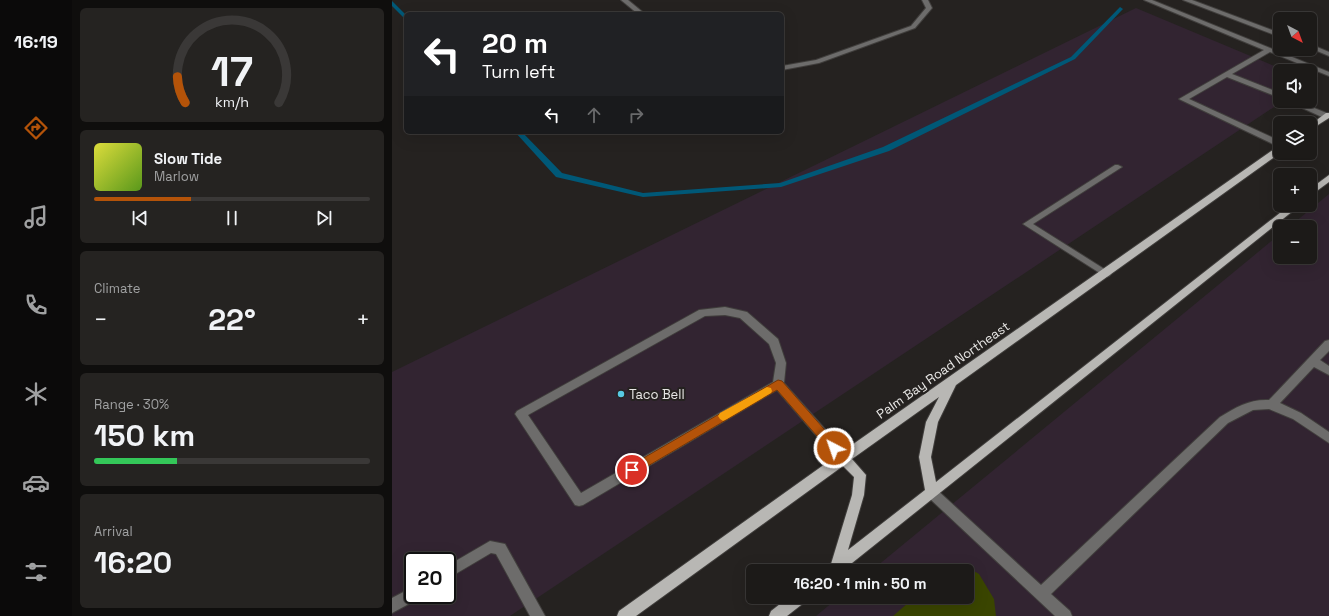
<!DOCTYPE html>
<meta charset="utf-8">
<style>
:root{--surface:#1c1a18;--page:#252321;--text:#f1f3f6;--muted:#a0a1a2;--line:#3a3837;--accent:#b45309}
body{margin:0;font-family:"Space Grotesk",sans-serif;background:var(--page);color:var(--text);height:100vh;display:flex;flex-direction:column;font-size:15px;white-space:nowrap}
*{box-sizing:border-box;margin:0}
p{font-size:13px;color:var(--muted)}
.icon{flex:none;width:22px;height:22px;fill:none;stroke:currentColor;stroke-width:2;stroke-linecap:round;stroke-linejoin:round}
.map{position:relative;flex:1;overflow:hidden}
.side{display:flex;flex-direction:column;gap:8px;padding:8px;background:#0f0e0d;width:320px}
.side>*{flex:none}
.guide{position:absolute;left:12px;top:12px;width:380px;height:122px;border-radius:6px;box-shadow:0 4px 16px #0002,0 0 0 1px var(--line);background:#202124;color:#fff;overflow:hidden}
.needle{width:26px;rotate:139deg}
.buttons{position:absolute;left:881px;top:12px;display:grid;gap:8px}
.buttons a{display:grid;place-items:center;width:44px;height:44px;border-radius:6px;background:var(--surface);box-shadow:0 4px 16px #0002,0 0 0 1px var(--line);font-size:20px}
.speed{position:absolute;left:12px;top:552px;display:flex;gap:8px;font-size:20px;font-weight:700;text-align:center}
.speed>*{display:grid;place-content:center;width:52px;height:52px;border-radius:50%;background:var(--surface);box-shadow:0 4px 16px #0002,0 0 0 1px var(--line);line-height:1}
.speed .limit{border:2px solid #111;border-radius:6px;background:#fff;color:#111}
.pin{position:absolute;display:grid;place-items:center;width:34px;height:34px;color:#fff;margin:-17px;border:2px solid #fff;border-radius:50%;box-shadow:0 1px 4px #0007}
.me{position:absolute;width:44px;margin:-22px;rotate:319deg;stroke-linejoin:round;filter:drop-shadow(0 0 3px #0008)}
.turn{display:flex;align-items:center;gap:14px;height:84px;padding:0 12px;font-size:18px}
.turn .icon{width:52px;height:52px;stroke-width:2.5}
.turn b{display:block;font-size:28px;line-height:34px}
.lanes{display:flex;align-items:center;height:38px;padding:0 12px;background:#0003;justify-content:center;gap:20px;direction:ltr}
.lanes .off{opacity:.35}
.big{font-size:30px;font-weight:700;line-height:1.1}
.side .widget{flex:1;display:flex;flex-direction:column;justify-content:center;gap:6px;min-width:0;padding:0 14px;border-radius:6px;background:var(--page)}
.side .dial{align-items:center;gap:0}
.dial svg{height:104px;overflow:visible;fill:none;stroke:var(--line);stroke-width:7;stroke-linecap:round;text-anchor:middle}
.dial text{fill:var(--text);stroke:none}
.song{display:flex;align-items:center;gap:12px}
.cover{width:48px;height:48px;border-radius:6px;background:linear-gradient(135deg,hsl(60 70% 55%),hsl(90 70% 35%))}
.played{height:4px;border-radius:2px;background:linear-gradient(90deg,var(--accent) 35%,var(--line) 35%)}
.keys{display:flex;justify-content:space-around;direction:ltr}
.heat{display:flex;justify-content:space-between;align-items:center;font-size:22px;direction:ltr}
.charge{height:6px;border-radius:3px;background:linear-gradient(90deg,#34c759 30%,var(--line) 0)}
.trip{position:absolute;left:354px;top:564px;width:228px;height:40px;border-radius:6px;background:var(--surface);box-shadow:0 4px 16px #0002,0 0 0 1px var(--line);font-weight:700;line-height:40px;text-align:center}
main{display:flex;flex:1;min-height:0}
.dock{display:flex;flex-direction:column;width:72px;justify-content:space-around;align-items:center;background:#0b0a0a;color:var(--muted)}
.dock .icon{width:28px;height:28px}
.dock .active{color:var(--accent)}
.dock b{font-size:18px;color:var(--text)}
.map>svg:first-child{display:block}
</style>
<main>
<nav class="dock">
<b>16:19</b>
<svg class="icon active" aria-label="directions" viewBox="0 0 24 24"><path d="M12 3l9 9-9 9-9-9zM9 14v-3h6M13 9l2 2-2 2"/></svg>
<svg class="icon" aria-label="music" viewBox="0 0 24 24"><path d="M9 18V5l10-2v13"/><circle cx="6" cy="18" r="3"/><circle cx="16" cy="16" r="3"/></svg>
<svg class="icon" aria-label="phone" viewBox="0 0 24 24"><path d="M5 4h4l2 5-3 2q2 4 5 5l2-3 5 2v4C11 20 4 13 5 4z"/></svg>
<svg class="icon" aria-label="climate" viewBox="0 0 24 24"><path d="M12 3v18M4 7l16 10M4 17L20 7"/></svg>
<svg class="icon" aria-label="car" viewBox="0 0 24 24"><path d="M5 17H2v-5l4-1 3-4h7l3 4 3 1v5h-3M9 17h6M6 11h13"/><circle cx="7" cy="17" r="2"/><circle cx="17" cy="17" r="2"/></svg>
<svg class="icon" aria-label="filters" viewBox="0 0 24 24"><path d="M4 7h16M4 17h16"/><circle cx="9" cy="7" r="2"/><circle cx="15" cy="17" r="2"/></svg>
</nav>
<section class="side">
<div class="widget dial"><svg viewBox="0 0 100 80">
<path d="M14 69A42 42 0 1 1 86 69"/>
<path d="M14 69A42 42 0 0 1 8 49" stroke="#b45309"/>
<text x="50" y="56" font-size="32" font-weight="700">17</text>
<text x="50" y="72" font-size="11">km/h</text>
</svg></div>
<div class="widget">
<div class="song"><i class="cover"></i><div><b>Slow Tide</b><p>Marlow</p></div></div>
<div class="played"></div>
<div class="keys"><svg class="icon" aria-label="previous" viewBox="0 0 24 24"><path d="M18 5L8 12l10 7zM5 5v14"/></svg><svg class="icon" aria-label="pause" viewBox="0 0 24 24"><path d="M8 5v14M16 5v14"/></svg><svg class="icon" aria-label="next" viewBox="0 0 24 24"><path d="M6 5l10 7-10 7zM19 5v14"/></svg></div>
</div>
<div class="widget"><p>Climate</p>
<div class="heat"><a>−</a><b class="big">22°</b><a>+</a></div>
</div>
<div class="widget"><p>Range · 30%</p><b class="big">150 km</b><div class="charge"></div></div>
<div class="widget"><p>Arrival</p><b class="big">16:20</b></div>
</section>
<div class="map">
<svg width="937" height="616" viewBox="0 0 937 616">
<rect width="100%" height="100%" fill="#252220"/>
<!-- commercial -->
<g fill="#322431" fill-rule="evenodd">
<path d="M744 8 894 71H888V101H891L118 616H0V372ZM21 561H55V595H21Z"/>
<path d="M937 194V616H424L447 597H575V571H479L888 234V257H918V227H897Z"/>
</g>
<!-- green -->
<path fill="#3a4500" d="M561 564H570L587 574 602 599 604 616H501L523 597H575V571H553Z"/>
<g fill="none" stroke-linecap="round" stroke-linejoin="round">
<!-- stream -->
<g fill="#005877" fill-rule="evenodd">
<path d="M0 1 14 15V20L0 6Z"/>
<path d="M728 7 731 9 730 10 683 59 497 151 389 187 251 197 164 177 123 132H130L170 173 251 193 388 183 491 147 679 57Z"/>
</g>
<!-- minor casing -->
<g stroke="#403e3c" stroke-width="2">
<g id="minor">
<path d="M229 0H236L253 14H246Z"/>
<path d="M530 0H536L540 8 523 28 427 63 390 70V66L424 60 519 26 534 8Z"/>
<path d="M752 0H760L937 72V76L878 52 840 74 888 93V98L835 77 797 99 888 141V146H885L787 99 872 50Z"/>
<path d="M791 0H800L888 33V37Z"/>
<path d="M918 44 937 52V56L918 48Z"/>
<path d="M895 101H905L937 114V118H932Z"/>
<path d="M723 165H726L730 167 641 224 717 272 719 274 717 276 714 277 631 224Z"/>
<path d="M333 307 355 312 386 339 394 363 392 383 455 454 457 458 455 462 451 463 447 462 385 390 191 505 187 506 183 505 125 417 123 414 125 411 307 310ZM333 315 348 318 377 344 384 363 381 382 189 493 136 415 313 316Z"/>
<path d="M937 340V351L928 360 937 366V375L922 367 888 403 909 413 937 432V443L901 419 877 409 861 410 836 423 659 594 678 611 680 616H663L536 497 534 493 536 489 540 488 544 489 649 585 828 417C844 407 858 399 877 400L933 341Z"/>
<path d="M98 541 113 544 153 616H138L104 554 99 553 55 579V566Z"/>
<path d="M21 587V595H27L26 599 0 613V598Z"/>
</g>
</g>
<!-- major casing -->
<g stroke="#403e3c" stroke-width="2">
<g id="major">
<path d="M934 113H937V118L918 130V125Z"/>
<path d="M885 147H888V153L564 385 546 422 539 457 544 482 898 205H907L906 207 450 571H433L439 564 460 495 462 477 451 466 244 616H225L227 611 447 454ZM547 397 534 422 527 457 533 490 456 550 472 495 474 475 460 459Z"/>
<path d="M937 175V182L918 196V189Z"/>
<path d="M397 597H415L413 602 395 616H377L379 611Z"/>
</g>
</g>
<!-- minor -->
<use href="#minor" fill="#6d6c6b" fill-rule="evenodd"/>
<!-- major -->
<use href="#major" fill="#b8b7b4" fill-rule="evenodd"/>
</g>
<!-- route -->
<path fill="#b45309" stroke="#753606" d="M386 380 390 381 446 445 447 448 446 451 442 453 438 451 385 390 244 473 240 475 236 473 235 470 236 467Z"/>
<!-- slow -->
<path fill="#f59e0b" d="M375 387 379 388 380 391 379 393 335 419 331 421 328 419 326 416 328 413Z"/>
<!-- markers -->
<circle fill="#58c9e4" stroke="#252220" stroke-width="1.5" cx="229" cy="394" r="4"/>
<g text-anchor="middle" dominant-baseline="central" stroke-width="4" stroke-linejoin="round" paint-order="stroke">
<!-- street labels -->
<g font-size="13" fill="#e8e7e5" stroke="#252220">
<text transform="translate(551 370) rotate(-35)">Palm Bay Road Northeast</text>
</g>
<!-- poi labels -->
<g font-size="13" fill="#e8e7e5" stroke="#252220" text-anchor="start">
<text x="237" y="394">Taco Bell</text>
</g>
</g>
</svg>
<div class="buttons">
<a><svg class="needle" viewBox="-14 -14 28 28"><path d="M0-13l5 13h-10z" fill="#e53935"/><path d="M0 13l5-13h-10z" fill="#a0a1a2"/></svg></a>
<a><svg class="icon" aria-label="sound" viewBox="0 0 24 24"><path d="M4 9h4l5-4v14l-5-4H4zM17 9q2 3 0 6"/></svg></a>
<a><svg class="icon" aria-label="layers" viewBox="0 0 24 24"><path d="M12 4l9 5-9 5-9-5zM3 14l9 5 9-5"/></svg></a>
<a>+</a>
<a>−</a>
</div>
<div class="speed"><div class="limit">20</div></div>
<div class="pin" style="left:240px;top:470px;background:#d93025"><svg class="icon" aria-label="arrive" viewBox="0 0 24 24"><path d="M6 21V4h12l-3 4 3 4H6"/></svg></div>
<svg class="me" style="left:442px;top:448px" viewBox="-20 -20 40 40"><circle r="17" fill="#b45309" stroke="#fff" stroke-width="3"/><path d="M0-11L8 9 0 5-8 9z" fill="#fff"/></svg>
<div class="trip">16:20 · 1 min · 50 m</div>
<div class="guide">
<div class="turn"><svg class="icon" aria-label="left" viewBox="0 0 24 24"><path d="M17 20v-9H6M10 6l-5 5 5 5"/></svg><div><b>20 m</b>Turn left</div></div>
<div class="lanes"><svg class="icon" aria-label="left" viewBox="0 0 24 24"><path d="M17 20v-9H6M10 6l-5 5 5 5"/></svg><svg class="icon off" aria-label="ahead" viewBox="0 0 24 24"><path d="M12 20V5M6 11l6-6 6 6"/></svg><svg class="icon off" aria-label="right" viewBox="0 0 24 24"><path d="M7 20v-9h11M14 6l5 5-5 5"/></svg></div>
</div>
</div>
</main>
